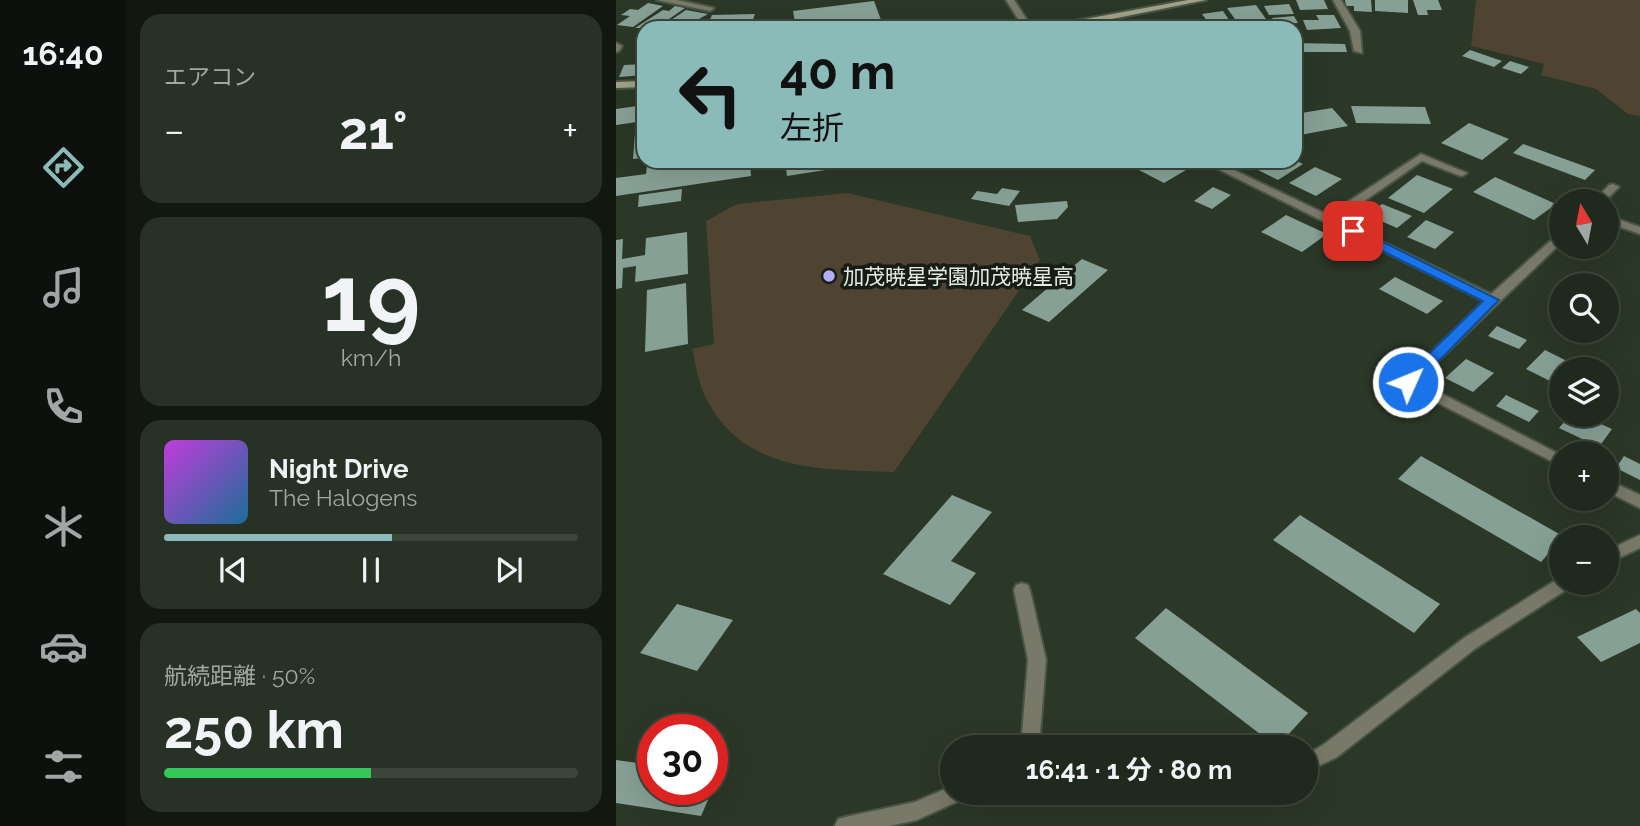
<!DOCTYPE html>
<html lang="ja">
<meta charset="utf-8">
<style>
:root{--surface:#20291d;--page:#283126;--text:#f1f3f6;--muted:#a2a6a4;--line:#3d453b;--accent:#8bbbb9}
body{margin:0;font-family:Raleway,"Noto Sans JP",sans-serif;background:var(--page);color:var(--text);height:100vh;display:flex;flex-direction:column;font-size:26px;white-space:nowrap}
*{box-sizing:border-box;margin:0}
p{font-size:23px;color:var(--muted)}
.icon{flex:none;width:38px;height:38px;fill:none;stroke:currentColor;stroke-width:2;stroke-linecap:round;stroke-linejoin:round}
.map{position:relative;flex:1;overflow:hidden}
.drawer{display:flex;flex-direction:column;gap:14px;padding:14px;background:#121710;width:490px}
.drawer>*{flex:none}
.top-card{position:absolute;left:21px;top:21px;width:665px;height:147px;border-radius:21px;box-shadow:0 7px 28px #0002,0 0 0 2px var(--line);background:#8bbbb9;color:#111;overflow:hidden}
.needle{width:46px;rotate:350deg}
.fabs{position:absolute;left:933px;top:189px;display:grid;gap:14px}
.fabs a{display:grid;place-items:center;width:70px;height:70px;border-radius:50%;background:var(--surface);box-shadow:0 7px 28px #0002,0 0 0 2px var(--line);font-size:35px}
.speed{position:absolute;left:21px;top:714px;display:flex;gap:14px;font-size:35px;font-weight:700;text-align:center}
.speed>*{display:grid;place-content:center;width:91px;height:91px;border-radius:50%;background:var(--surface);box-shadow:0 7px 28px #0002,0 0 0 2px var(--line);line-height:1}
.speed .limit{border:10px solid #d22;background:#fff;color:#111}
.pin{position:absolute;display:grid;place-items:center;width:60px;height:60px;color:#fff;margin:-30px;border-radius:14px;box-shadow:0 4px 10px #0006}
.me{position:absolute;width:77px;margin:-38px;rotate:46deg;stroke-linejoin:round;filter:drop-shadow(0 0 5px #0008)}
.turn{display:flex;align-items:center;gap:24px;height:147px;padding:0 28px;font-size:32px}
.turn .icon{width:91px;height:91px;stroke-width:2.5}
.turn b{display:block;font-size:49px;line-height:60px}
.big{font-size:52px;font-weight:700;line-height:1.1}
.drawer .widget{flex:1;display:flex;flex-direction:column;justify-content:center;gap:10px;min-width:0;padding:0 24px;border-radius:21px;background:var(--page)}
.drawer .dial{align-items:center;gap:0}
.dial b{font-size:91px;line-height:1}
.song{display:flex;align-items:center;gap:21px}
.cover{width:84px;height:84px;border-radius:10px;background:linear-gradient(135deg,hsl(290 70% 55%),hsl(200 70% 35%))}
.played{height:7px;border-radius:4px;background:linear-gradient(90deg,var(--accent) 55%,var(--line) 55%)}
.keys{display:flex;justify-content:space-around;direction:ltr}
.heat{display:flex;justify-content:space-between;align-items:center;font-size:38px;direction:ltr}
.charge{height:10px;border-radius:5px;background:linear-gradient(90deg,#34c759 50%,var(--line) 0)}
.trip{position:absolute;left:324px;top:735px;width:378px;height:70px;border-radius:35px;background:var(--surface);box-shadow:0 7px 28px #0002,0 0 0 2px var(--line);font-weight:700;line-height:70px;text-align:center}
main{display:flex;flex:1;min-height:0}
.tab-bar{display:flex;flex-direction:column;width:126px;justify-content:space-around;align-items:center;background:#0d100c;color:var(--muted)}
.tab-bar .icon{width:49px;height:49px}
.tab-bar .current{color:var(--accent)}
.tab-bar b{font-size:32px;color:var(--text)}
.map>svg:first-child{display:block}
</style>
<main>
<nav class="tab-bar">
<b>16:40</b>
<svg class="icon current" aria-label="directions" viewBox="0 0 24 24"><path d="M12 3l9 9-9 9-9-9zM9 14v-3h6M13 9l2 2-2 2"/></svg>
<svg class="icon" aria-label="music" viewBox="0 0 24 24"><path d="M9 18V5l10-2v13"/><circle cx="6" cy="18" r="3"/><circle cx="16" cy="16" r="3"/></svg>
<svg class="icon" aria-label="phone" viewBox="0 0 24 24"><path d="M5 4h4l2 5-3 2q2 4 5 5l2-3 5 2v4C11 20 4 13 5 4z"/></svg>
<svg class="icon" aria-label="climate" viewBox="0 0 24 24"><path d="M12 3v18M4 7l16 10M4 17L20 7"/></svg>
<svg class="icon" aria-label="car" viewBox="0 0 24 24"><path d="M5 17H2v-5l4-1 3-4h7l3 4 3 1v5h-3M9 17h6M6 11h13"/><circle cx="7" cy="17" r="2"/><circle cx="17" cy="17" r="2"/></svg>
<svg class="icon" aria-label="filters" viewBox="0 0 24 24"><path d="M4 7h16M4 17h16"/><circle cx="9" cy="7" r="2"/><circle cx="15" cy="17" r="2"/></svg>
</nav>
<section class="drawer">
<div class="widget"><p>エアコン</p>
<div class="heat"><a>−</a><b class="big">21°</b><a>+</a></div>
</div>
<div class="widget dial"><b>19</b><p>km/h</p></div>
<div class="widget">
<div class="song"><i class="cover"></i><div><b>Night Drive</b><p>The Halogens</p></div></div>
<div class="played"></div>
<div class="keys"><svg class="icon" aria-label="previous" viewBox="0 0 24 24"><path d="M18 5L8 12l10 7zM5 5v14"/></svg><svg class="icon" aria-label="pause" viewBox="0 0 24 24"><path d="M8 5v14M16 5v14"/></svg><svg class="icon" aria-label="next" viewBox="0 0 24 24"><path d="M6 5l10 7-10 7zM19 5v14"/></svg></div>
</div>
<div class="widget"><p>航続距離 · 50%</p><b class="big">250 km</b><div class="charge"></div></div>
</section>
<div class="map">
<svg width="1024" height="826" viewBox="0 0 1024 826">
<rect width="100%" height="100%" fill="#2b3727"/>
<!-- green -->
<g fill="#4f4331">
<path d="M860 0H1024V116L1012 114 980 89 925 75 928 64 855 46Z"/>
<path d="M231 193 414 236 424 260 278 472C205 469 126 473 89 396 82 382 80 364 76 349L98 344 90 221 121 204Z"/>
</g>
<!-- building -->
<g fill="#87a095">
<path d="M680 0H708L712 9 684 10Z"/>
<path d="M729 0H755L756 12 738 11V6H730Z"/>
<path d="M759 0H792V13L759 11Z"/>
<path d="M797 0H822L826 10H811L812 15H802Z"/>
<path d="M258 1 268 28H180L177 11Z"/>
<path d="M32 3 47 6 17 27 1 25 14 16 5 15 14 9 22 10Z"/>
<path d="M673 4 678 14 653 15 648 6Z"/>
<path d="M640 5 650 19 621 22 611 8Z"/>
<path d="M59 6 69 8 40 28H19L47 10 53 11Z"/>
<path d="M70 10 92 14 67 28H43Z"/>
<path d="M607 11 618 27 596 28 586 14Z"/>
<path d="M139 14 135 25 91 27 96 15Z"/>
<path d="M700 15H718L725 28 691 30 687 20H703Z"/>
<path d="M678 16 682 23 660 24 656 18Z"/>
<path d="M679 43 729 44 731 52H679Z"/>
<path d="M854 50 886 61 878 67 846 56Z"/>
<path d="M894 61 913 67 905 74 886 68Z"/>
<path d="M28 64V75L3 77 8 65Z"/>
<path d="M28 105V121L0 125V109Z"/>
<path d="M735 106 809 107 815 124 740 123Z"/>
<path d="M716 108 732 126 679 136V114Z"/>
<path d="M853 123 893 139 866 160 825 143Z"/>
<path d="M28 131V158L17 159 19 133Z"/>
<path d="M907 144 979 170 969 180 897 153Z"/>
<path d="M679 160 687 164 662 180 636 167 647 161Z"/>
<path d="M65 161 66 169 134 161 135 176 0 196V178L30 174 31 165Z"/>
<path d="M169 161H255V163L171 176Z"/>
<path d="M490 161H521L504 169Z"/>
<path d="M532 161H563L575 167 548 183 519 168Z"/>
<path d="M699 167 726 179 700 196 673 183Z"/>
<path d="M801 175 837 189 808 213 772 198Z"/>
<path d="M879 177 940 204 918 220 857 192Z"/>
<path d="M597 187 615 195 596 209 578 201Z"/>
<path d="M386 188 404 191 393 206 355 199 361 191 381 194Z"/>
<path d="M66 189 65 201 22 207 23 195Z"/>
<path d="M451 201 452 207 441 219 402 222 399 205Z"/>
<path d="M766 204 796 216 781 228 751 215Z"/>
<path d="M670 215 711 234 686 252 645 232Z"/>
<path d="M810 220 838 232 819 249 791 237Z"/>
<path d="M71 232 72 274 19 282 20 266 7 268 6 288 0 289V240L7 239 6 259 29 255 30 238Z"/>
<path d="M466 259 492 270 433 322 406 310Z"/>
<path d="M779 277 827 301 811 314 763 289Z"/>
<path d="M70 283 72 344 29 352 31 290Z"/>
<path d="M881 326 911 340 903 349 872 336Z"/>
<path d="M929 350 957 364 952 369H945V376L938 383 910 369Z"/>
<path d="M850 359 878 373 857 392 829 378Z"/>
<path d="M890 395 923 411 913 422 880 406Z"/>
<path d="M954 415H965L996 429 983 447 943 428Z"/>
<path d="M805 456 945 535V539L925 562 782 479Z"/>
<path d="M1008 456 1024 464V480L1000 468Z"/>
<path d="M336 495 376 512 335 561 360 573 334 605 267 574Z"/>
<path d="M684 515 824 604 798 633 657 540Z"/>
<path d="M61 604 117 620 81 671 24 653Z"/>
<path d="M550 608 692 713 661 747 519 638Z"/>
<path d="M1020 609 1024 613V643L985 662 961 637Z"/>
<path d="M0 760 37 765V789H96V774L103 775 85 816 0 803Z"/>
</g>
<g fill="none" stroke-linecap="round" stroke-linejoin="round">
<!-- lane casing -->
<g stroke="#495445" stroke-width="4">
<g id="lane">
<path d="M717 0H725L744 31 746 53 738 51 734 31Z"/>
<path d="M0 43 6 46 3 51 0 52Z"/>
</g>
</g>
<!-- street casing -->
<g stroke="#495445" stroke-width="4">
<g id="street">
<path d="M41 0H61L98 8 94 11Z"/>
<path d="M390 0H398L416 28H408Z"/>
<path d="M805 154 851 173 846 176 842 175 806 161 721 220 875 294 941 235 945 233V243L801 381 945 455V466L787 385 785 382 868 301 586 161H599L712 215Z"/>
<path d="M997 184 1003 187 989 201H978L993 185Z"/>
<path d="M990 215 1024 227V234L990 222Z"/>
<path d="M990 479 1024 495V508L990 491Z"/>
<path d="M1024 535V548L990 564V551Z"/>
<path d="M945 577V583H955L953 588 860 648 721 757 690 772V755L707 745 848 638Z"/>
<path d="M406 583 412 585 414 590 430 660 423 747H405L412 660 398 590 400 585Z"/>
<path d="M336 786V793H349L347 799 301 820 273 826H219L222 819 229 817 299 802Z"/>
</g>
</g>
<!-- secondary casing -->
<g stroke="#495445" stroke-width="4">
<g id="secondary">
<path d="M572 0H590L451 28H433L437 25Z"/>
<path d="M28 81V87L0 88V82Z"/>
</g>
</g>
<!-- lane -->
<use href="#lane" fill="#797969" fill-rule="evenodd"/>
<!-- street -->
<use href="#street" fill="#797969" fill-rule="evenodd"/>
<!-- secondary -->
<use href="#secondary" fill="#a1a187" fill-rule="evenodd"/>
</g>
<!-- route -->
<path fill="#1a73e8" stroke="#114b97" stroke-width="2" d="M737 227 883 300 798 386 792 387 784 382 867 301 732 234 730 231Z"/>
<!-- markers -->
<circle fill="#b2adf9" stroke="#171c15" stroke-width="2.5" cx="213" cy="276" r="7"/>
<g text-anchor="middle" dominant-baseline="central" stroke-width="7" stroke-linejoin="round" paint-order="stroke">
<!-- poi labels -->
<g font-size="21" fill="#e5ede3" stroke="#171c15" text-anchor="start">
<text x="227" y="276">加茂暁星学園加茂暁星高</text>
</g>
</g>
</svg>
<div class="fabs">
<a><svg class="needle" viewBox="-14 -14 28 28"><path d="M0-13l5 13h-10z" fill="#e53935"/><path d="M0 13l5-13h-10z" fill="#a2a6a4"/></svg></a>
<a><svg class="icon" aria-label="search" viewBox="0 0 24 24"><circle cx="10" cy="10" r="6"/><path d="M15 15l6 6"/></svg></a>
<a><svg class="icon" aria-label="layers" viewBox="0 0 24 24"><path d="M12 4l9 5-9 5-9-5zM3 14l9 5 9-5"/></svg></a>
<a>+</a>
<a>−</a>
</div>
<div class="speed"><div class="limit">30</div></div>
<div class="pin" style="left:737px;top:231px;background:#d93025"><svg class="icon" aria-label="arrive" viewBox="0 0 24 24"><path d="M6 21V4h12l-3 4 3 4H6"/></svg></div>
<svg class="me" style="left:792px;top:382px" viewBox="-20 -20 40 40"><circle r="17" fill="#1a73e8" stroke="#fff" stroke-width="3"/><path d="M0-11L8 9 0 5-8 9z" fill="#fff"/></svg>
<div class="trip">16:41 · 1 分 · 80 m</div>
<div class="top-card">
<div class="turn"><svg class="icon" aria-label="left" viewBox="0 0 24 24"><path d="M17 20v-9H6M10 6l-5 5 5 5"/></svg><div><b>40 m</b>左折</div></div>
</div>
</div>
</main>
